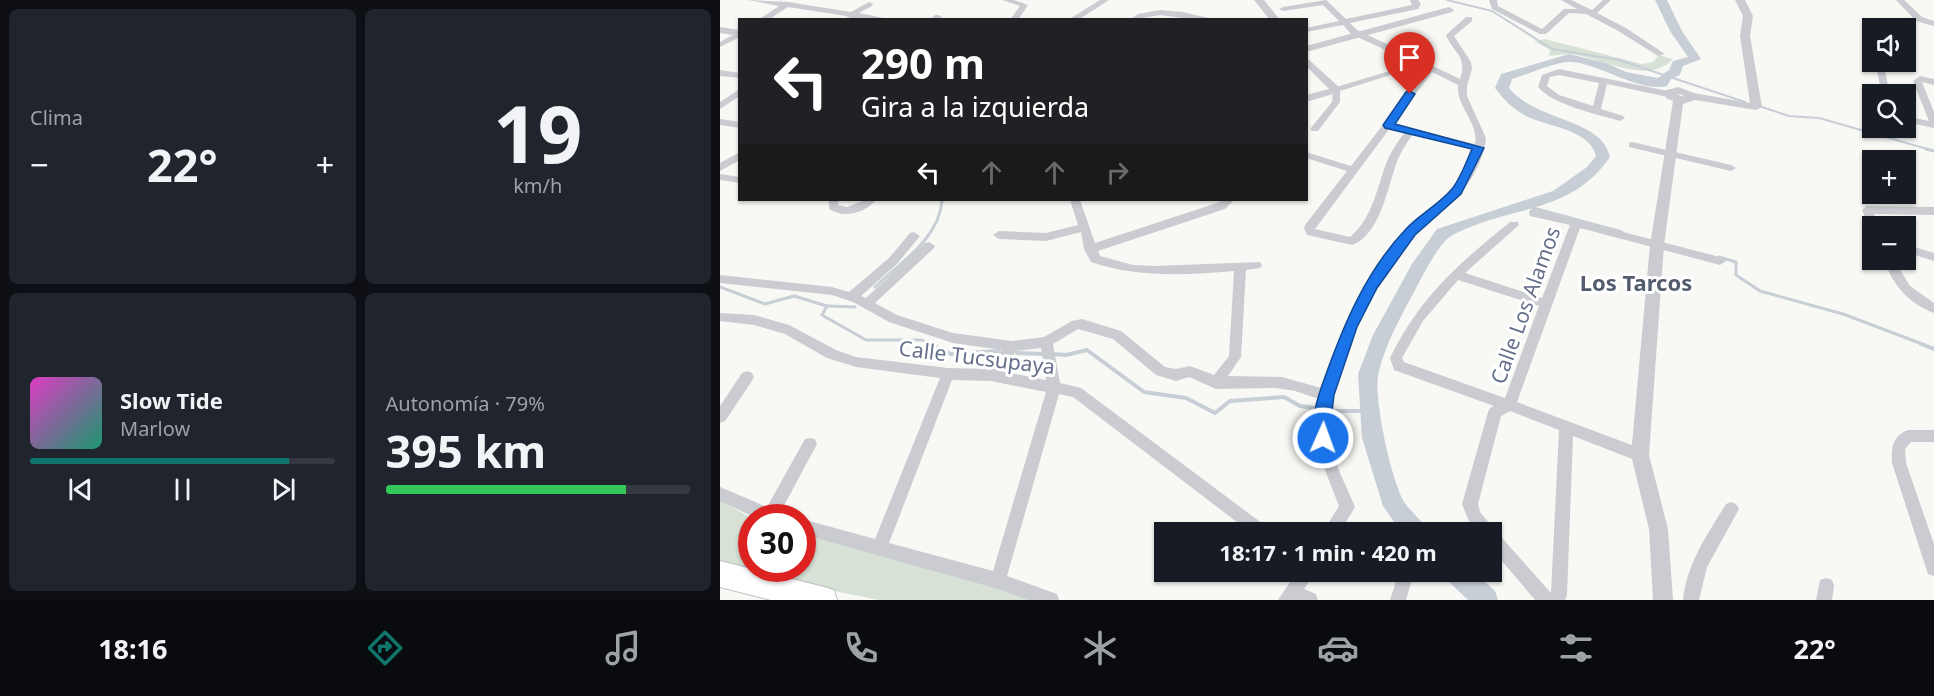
<!DOCTYPE html>
<html lang="es">
<meta charset="utf-8">
<style>
:root{--surface:#171b24;--page:#20242c;--text:#f1f3f6;--muted:#9ea1a6;--line:#363941;--accent:#0f766e}
body{margin:0;font-family:"Noto Sans",sans-serif;background:var(--page);color:var(--text);height:100vh;display:flex;flex-direction:column;font-size:22px;white-space:nowrap}
*{box-sizing:border-box;margin:0}
p{font-size:20px;color:var(--muted)}
.icon{flex:none;width:33px;height:33px;fill:none;stroke:currentColor;stroke-width:2;stroke-linecap:round;stroke-linejoin:round}
.map{position:relative;flex:1;overflow:hidden}
.details{display:flex;flex-direction:column;gap:9px;padding:9px;background:#0d0f14;width:720px}
.details>*{flex:none}
.guide{position:absolute;left:18px;top:18px;width:570px;height:183px;border-radius:0px;box-shadow:0 2px 4px #0004;background:#202124;color:#fff;overflow:hidden}
.buttons{position:absolute;left:1142px;top:18px;display:grid;gap:12px}
.buttons a{display:grid;place-items:center;width:54px;height:54px;border-radius:0px;background:var(--surface);box-shadow:0 2px 4px #0004;font-size:30px}
.speed{position:absolute;left:18px;top:504px;display:flex;gap:12px;font-size:30px;font-weight:700;text-align:center}
.speed>*{display:grid;place-content:center;width:78px;height:78px;border-radius:50%;background:var(--surface);box-shadow:0 2px 4px #0004;line-height:1}
.speed .limit{border:9px solid #d22;background:#fff;color:#111}
.pin{position:absolute;display:grid;place-items:center;width:51px;height:51px;color:#fff;margin:-62px -26px;border-radius:50% 50% 50% 0;rotate:-45deg;box-shadow:0 0 6px #0007}
.pin .icon{rotate:45deg}
.me{position:absolute;width:66px;margin:-33px;rotate:2deg;stroke-linejoin:round;filter:drop-shadow(0 0 4px #0008)}
.turn{display:flex;align-items:center;gap:21px;height:126px;padding:0 24px;font-size:27px}
.turn .icon{width:78px;height:78px;stroke-width:2.5}
.turn b{display:block;font-size:42px;line-height:51px}
.lanes{display:flex;align-items:center;height:57px;padding:0 24px;background:#0003;justify-content:center;gap:30px;direction:ltr}
.lanes .off{opacity:.35}
.big{font-size:45px;font-weight:700;line-height:1.1}
.details .widget{flex:1;display:flex;flex-direction:column;justify-content:center;gap:9px;min-width:0;padding:0 21px;border-radius:9px;background:var(--page)}
.details .dial{align-items:center;gap:0}
.dial b{font-size:78px;line-height:1}
.song{display:flex;align-items:center;gap:18px}
.cover{width:72px;height:72px;border-radius:9px;background:linear-gradient(135deg,hsl(310 70% 55%),hsl(160 70% 35%))}
.played{height:6px;border-radius:3px;background:linear-gradient(90deg,var(--accent) 85%,var(--line) 85%)}
.keys{display:flex;justify-content:space-around;direction:ltr}
.heat{display:flex;justify-content:space-between;align-items:center;font-size:33px;direction:ltr}
.charge{height:9px;border-radius:4px;background:linear-gradient(90deg,#34c759 79%,var(--line) 0)}
.details .tiles{flex:1;display:grid;gap:9px;grid-template-columns:repeat(2,1fr)}
.trip{position:absolute;left:434px;top:522px;width:348px;height:60px;border-radius:0px;background:var(--surface);box-shadow:0 2px 4px #0004;font-weight:700;line-height:60px;text-align:center}
.dock{display:flex;height:96px;justify-content:space-around;align-items:center;background:#090b0e;color:var(--muted)}
.dock .icon{width:42px;height:42px}
.dock .active{color:var(--accent)}
.dock b{font-size:27px;color:var(--text)}
main{display:flex;flex:1;min-height:0}
.map>svg:first-child{display:block}
</style>
<main>
<section class="details">
<div class="tiles">
<div class="widget"><p>Clima</p>
<div class="heat"><a>−</a><b class="big">22°</b><a>+</a></div>
</div>
<div class="widget dial"><b>19</b><p>km/h</p></div>
<div class="widget">
<div class="song"><i class="cover"></i><div><b>Slow Tide</b><p>Marlow</p></div></div>
<div class="played"></div>
<div class="keys"><svg class="icon" aria-label="previous" viewBox="0 0 24 24"><path d="M18 5L8 12l10 7zM5 5v14"/></svg><svg class="icon" aria-label="pause" viewBox="0 0 24 24"><path d="M8 5v14M16 5v14"/></svg><svg class="icon" aria-label="next" viewBox="0 0 24 24"><path d="M6 5l10 7-10 7zM19 5v14"/></svg></div>
</div>
<div class="widget"><p>Autonomía · 79%</p><b class="big">395 km</b><div class="charge"></div></div>
</div>
</section>
<div class="map">
<svg width="1214" height="600" viewBox="0 0 1214 600">
<rect width="100%" height="100%" fill="#f8f9f5"/>
<!-- green -->
<g fill="#d7e1d6">
<path d="M825 39 922 64 933 62 939 55 953 59C929 85 885 60 857 55 848 53 838 55 829 56L830 50 814 41Z"/>
<path d="M0 500 31 518 32 568H82L83 534 157 552 318 600H159L85 585 0 562Z"/>
</g>
<g fill="none" stroke-linecap="round" stroke-linejoin="round">
<!-- stream-far2 -->
<g stroke="#c8ced6" stroke-width="2">
<path d="M727 0 772 11 832 49 899 60 1025 102"/>
<path d="M1042 107 1069 116 1099 118 1211 150"/>
</g>
<!-- stream-far1 -->
<g stroke="#c8ced6" stroke-width="3">
<path d="M1206 149 1214 151"/>
<path d="M806 206 902 232"/>
<path d="M999 257 1016 262V275L1040 291 1123 314 1205 345"/>
<path d="M0 287 45 304 74 296 107 306 102 315 146 340H202L213 345"/>
<path d="M155 287C180 263 220 238 222 200"/>
<path d="M107 306 135 307"/>
</g>
<!-- stream -->
<g stroke="#c8ced6" stroke-width="4">
<path d="M210 344 231 354 279 351"/>
<path d="M1201 344 1214 349"/>
<path d="M297 353 325 354"/>
<path d="M332 354 346 355 367 350 424 392 466 398 495 413 510 401 564 397 580 406 595 408"/>
<path d="M613 411H652"/>
</g>
<!-- river -->
<g fill="#c8ced6" fill-rule="evenodd">
<path d="M935 0H947L962 31 981 59 963 66 960 75 951 79 947 86C919 93 879 63 851 62 836 61 807 75 792 79L789 88C817 122 882 118 890 157 850 216 786 205 731 236 718 244 701 279 694 292 680 318 666 343 659 371 652 395 671 477 683 500 690 512 702 519 708 532H681L663 506 642 438 638 374 653 335 692 264 717 229 833 191 867 167 876 156C870 129 827 127 806 116 793 109 784 100 775 88L781 74 849 54 886 63 906 72 938 78 949 70 953 61 968 57 950 31Z"/>
<path d="M725 572H754L775 591 778 600H748L728 581Z"/>
</g>
<!-- trunk casing -->
<g stroke="#bcbec2" stroke-width="2">
<path id="trunk" d="M0 561 104 587 114 590 117 600H51L0 587Z"/>
</g>
<!-- minor -->
<g fill="#caccd1" fill-rule="evenodd">
<path d="M28 0 68 2 131 12 149 2 153 4 152 6 139 13 173 20 130 18 126 16 68 7 48 20H38L59 6Z"/>
<path d="M282 0H294L308 5 298 20H290L300 6Z"/>
<path d="M380 0H389L358 20H348Z"/>
<path d="M606 0 626 19 692 5 690 0H698L701 4 698 9 630 23 637 30 740 79C748 56 734 54 726 35L746 17H752V21L734 36 751 62 752 69 747 86V96L766 138C764 162 747 190 729 205 718 215 704 223 694 235 655 276 603 381 610 438 613 462 626 485 635 507L620 532H603L619 506C604 466 590 442 599 399L575 391 556 388 496 389 469 377 456 381 436 375 393 339 358 329 333 344 340 383 361 388 547 527 550 532H530L353 397 339 394 287 576 337 594 339 600H308L278 589 82 534V519L155 539 220 378 136 367 107 358 65 334 34 325 0 321V313L34 315 69 325 116 350 136 357 228 368 268 369 282 350 233 343 169 322 133 302 112 295 0 283V275L112 287 129 292 169 258 190 233 194 232 200 236 177 264 141 296 146 298 205 243 209 242 215 246 213 249 155 303 177 315 233 333 292 341 324 337 352 321 362 319 401 331 445 367 456 369 470 366 494 375 509 356 514 271C465 275 418 278 371 262L364 249 361 232 326 241 279 239 273 235 279 231 326 233 358 225 350 200H360L375 243 497 203 503 200H514L505 209 378 251 380 256 413 265 433 266 540 262 542 265 540 268 526 270 521 357 508 376 562 377 601 388 623 330 655 271 685 230 733 189 754 150 693 134C687 142 682 150 678 159 668 184 661 235 632 245L587 235 584 228 585 225 627 171 586 158V152L631 166 706 69 631 34 623 25 586 32V28L619 21 603 5 563 11 559 9 563 7ZM712 72 738 85C736 107 759 122 755 144L673 124ZM670 128 685 132C678 141 672 150 667 161 657 187 653 218 630 237L595 229ZM321 348 326 380 281 371 296 351ZM232 380 271 381 326 392 273 571 169 543Z"/>
<path d="M769 0H777L778 6 822 29 844 9H857L841 0H851L872 10 883 0H891L877 13 906 28 945 54 938 56 900 32 866 14 849 13 826 34H820L772 9Z"/>
<path d="M1176 0H1184L1202 17 1214 21V26L1196 21Z"/>
<path d="M440 10 463 12 497 20H477L440 15 410 20 418 14Z"/>
<path d="M215 15H218L222 17 220 20H210Z"/>
<path d="M20 31V37L0 47V42Z"/>
<path d="M1155 62H1163L1170 94H1162Z"/>
<path d="M839 69 948 91 952 94 948 97 887 84 881 109 903 116 905 118 900 121C877 114 833 105 818 87L822 75ZM839 75 879 83 873 106 839 95 827 86 830 77Z"/>
<path d="M0 70 20 73V78L0 76Z"/>
<path d="M673 70 680 72 620 91V102L598 131H592L590 129 612 102 613 88Z"/>
<path d="M1200 76 1214 79V85L1202 82 1214 112V128L1185 122V116L1209 121 1193 81Z"/>
<path d="M20 89V96L0 109V102Z"/>
<path d="M0 119 20 122V128L0 125Z"/>
<path d="M912 142 1011 165 1016 168 1011 171 909 147V143Z"/>
<path d="M20 152V160L0 171V163Z"/>
<path d="M0 174 20 177V183L0 180Z"/>
<path d="M109 200H119L118 205 127 207 145 200H156C145 213 124 219 109 209Z"/>
<path d="M1147 206 1214 207V215L1154 214 1159 226H1152V229L1149 226 1142 210Z"/>
<path d="M814 209 1000 257 1006 261 1000 265 860 228 797 402 925 450 927 455 925 460 920 462 853 436 847 595 845 600H815L771 548V532H758L749 521 742 504 768 412 770 408 774 406 674 370 670 358C700 297 738 264 790 222H798L799 225 745 273 822 298 850 225 810 216 809 213 810 210ZM738 280 819 306 785 398 684 362 682 358 703 321ZM790 411 839 430 831 593 775 530 760 512 758 504 781 416Z"/>
<path d="M1185 244 1214 253V261L1185 252Z"/>
<path d="M1164 260H1174L1190 286 1214 303V313C1189 304 1172 284 1164 260Z"/>
<path d="M27 371 32 373 34 377 32 381 5 421 0 423V406L22 373Z"/>
<path d="M1188 430H1214V442H1191L1185 449 1186 463 1214 544V576L1208 574 1206 568 1172 463C1171 448 1172 436 1188 430Z"/>
<path d="M90 438 95 439 97 444 60 513 61 518H36L0 501V487L47 507 85 439Z"/>
<path d="M1011 502 1016 504 1019 509 987 567 979 600H963C967 563 987 535 1006 504Z"/>
<path d="M577 572H595L584 589 596 594 598 600H558Z"/>
<path d="M679 572H691L693 576 686 600H670Z"/>
<path d="M1106 578 1112 580 1114 586 1112 600H1096L1100 580Z"/>
</g>
<!-- tertiary -->
<g fill="#caccd1" fill-rule="evenodd">
<path d="M534 0H544L560 20H550Z"/>
<path d="M1015 0H1025L1033 16 1030 36 1042 107 1036 110 975 100 963 104 944 245 929 455 948 529 953 600H933L929 529 911 455 930 245 953 101 946 98 944 91 958 87 974 93 1030 103 1020 36 1023 16ZM956 94 963 95 964 97Z"/>
<path d="M729 7 734 10 732 12 586 52V46Z"/>
<path d="M0 27 20 30V36L0 33Z"/>
<path d="M586 57 620 88V92L586 102V95L609 89 586 66Z"/>
</g>
<!-- trunk -->
<use href="#trunk" fill="#fff" fill-rule="evenodd"/>
</g>
<!-- route -->
<path fill="#1a73e8" stroke="#114b97" stroke-width="1.5" d="M690 91 695 94 675 124 764 148 741 194 695 235 657 288 637 327 614 395 608 444 603 446 597 444C588 424 598 396 605 377 624 324 646 271 686 229 699 215 718 205 731 190 740 180 746 162 752 149L665 128 663 125 686 92Z"/>
<g text-anchor="middle" dominant-baseline="central" stroke-width="6" stroke-linejoin="round" paint-order="stroke">
<!-- street labels -->
<g font-size="21" fill="#646f8a" stroke="#fff">
<text transform="translate(805 305) rotate(-70)">Calle Los Alamos</text>
<text transform="translate(257 357) rotate(7)">Calle Tucsupaya</text>
</g>
<!-- neighbourhood labels -->
<g font-size="22" font-weight="bold" fill="#535b6e" stroke="#fff">
<text x="916" y="282">Los Tarcos</text>
</g>
</g>
</svg>
<div class="buttons">
<a><svg class="icon" aria-label="sound" viewBox="0 0 24 24"><path d="M4 9h4l5-4v14l-5-4H4zM17 9q2 3 0 6"/></svg></a>
<a><svg class="icon" aria-label="search" viewBox="0 0 24 24"><circle cx="10" cy="10" r="6"/><path d="M15 15l6 6"/></svg></a>
<a>+</a>
<a>−</a>
</div>
<div class="speed"><div class="limit">30</div></div>
<div class="pin" style="left:690px;top:94px;background:#d93025"><svg class="icon" aria-label="arrive" viewBox="0 0 24 24"><path d="M6 21V4h12l-3 4 3 4H6"/></svg></div>
<svg class="me" style="left:603px;top:438px" viewBox="-20 -20 40 40"><circle r="17" fill="#1a73e8" stroke="#fff" stroke-width="3"/><path d="M0-11L8 9 0 5-8 9z" fill="#fff"/></svg>
<div class="trip">18:17 · 1 min · 420 m</div>
<div class="guide">
<div class="turn"><svg class="icon" aria-label="left" viewBox="0 0 24 24"><path d="M17 20v-9H6M10 6l-5 5 5 5"/></svg><div><b>290 m</b>Gira a la izquierda</div></div>
<div class="lanes"><svg class="icon" aria-label="left" viewBox="0 0 24 24"><path d="M17 20v-9H6M10 6l-5 5 5 5"/></svg><svg class="icon off" aria-label="ahead" viewBox="0 0 24 24"><path d="M12 20V5M6 11l6-6 6 6"/></svg><svg class="icon off" aria-label="ahead" viewBox="0 0 24 24"><path d="M12 20V5M6 11l6-6 6 6"/></svg><svg class="icon off" aria-label="right" viewBox="0 0 24 24"><path d="M7 20v-9h11M14 6l5 5-5 5"/></svg></div>
</div>
</div>
</main>
<nav class="dock">
<b>18:16</b>
<svg class="icon active" aria-label="directions" viewBox="0 0 24 24"><path d="M12 3l9 9-9 9-9-9zM9 14v-3h6M13 9l2 2-2 2"/></svg>
<svg class="icon" aria-label="music" viewBox="0 0 24 24"><path d="M9 18V5l10-2v13"/><circle cx="6" cy="18" r="3"/><circle cx="16" cy="16" r="3"/></svg>
<svg class="icon" aria-label="phone" viewBox="0 0 24 24"><path d="M5 4h4l2 5-3 2q2 4 5 5l2-3 5 2v4C11 20 4 13 5 4z"/></svg>
<svg class="icon" aria-label="climate" viewBox="0 0 24 24"><path d="M12 3v18M4 7l16 10M4 17L20 7"/></svg>
<svg class="icon" aria-label="car" viewBox="0 0 24 24"><path d="M5 17H2v-5l4-1 3-4h7l3 4 3 1v5h-3M9 17h6M6 11h13"/><circle cx="7" cy="17" r="2"/><circle cx="17" cy="17" r="2"/></svg>
<svg class="icon" aria-label="filters" viewBox="0 0 24 24"><path d="M4 7h16M4 17h16"/><circle cx="9" cy="7" r="2"/><circle cx="15" cy="17" r="2"/></svg>
<b>22°</b>
</nav>
